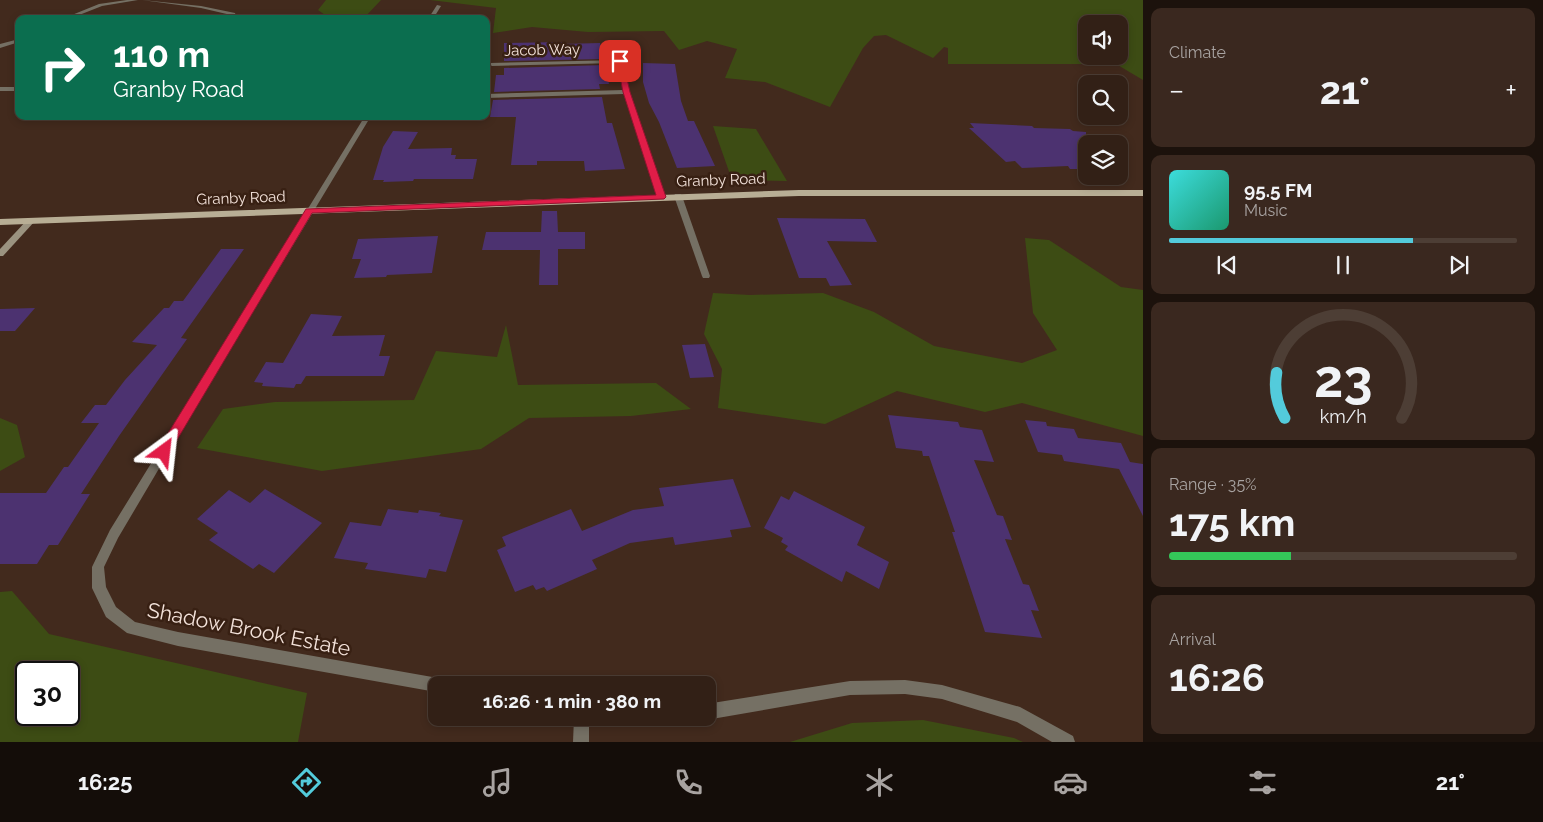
<!DOCTYPE html>
<meta charset="utf-8">
<style>
:root{--surface:#322016;--page:#3a281f;--text:#f1f3f6;--muted:#a8a3a1;--line:#4d3e35;--accent:#53cbdb}
body{margin:0;font-family:Raleway,sans-serif;background:var(--page);color:var(--text);height:100vh;display:flex;flex-direction:column;font-size:19px;white-space:nowrap}
*{box-sizing:border-box;margin:0}
p{font-size:16px;color:var(--muted)}
.icon{flex:none;width:28px;height:28px;fill:none;stroke:currentColor;stroke-width:2;stroke-linecap:round;stroke-linejoin:round}
.map{position:relative;flex:1;overflow:hidden}
.panel{display:flex;flex-direction:column;gap:8px;padding:8px;background:#1c120c;width:400px}
.panel>*{flex:none}
.hud{position:absolute;left:15px;top:15px;width:475px;height:105px;border-radius:10px;box-shadow:0 2px 8px #0003,0 0 0 1px var(--line);background:#0b6e4f;color:#fff;overflow:hidden}
.controls{position:absolute;left:1078px;top:15px;display:grid;gap:10px}
.controls a{display:grid;place-items:center;width:50px;height:50px;border-radius:10px;background:var(--surface);box-shadow:0 2px 8px #0003,0 0 0 1px var(--line);font-size:25px}
.speed{position:absolute;left:15px;top:661px;display:flex;gap:10px;font-size:25px;font-weight:700;text-align:center}
.speed>*{display:grid;place-content:center;width:65px;height:65px;border-radius:50%;background:var(--surface);box-shadow:0 2px 8px #0003,0 0 0 1px var(--line);line-height:1}
.speed .limit{border:2px solid #111;border-radius:8px;background:#fff;color:#111}
.pin{position:absolute;display:grid;place-items:center;width:42px;height:42px;color:#fff;margin:-21px;border-radius:10px;box-shadow:0 2px 8px #0006}
.me{position:absolute;width:55px;margin:-28px;rotate:30deg;stroke-linejoin:round;filter:drop-shadow(0 0 4px #0008)}
.turn{display:flex;align-items:center;gap:18px;height:105px;padding:0 15px;font-size:22px}
.turn .icon{width:65px;height:65px;stroke-width:2.5}
.turn b{display:block;font-size:35px;line-height:42px}
.big{font-size:38px;font-weight:700;line-height:1.1}
.panel .card{flex:1;display:flex;flex-direction:column;justify-content:center;gap:8px;min-width:0;padding:0 18px;border-radius:10px;background:var(--page)}
.panel .dial{align-items:center;gap:0}
.dial svg{height:130px;overflow:visible;fill:none;stroke:var(--line);stroke-width:7;stroke-linecap:round;text-anchor:middle}
.dial text{fill:var(--text);stroke:none}
.song{display:flex;align-items:center;gap:15px}
.cover{width:60px;height:60px;border-radius:8px;background:linear-gradient(135deg,hsl(180 70% 55%),hsl(160 70% 35%))}
.played{height:5px;border-radius:2px;background:linear-gradient(90deg,var(--accent) 70%,var(--line) 70%)}
.keys{display:flex;justify-content:space-around;direction:ltr}
.heat{display:flex;justify-content:space-between;align-items:center;font-size:28px;direction:ltr}
.charge{height:8px;border-radius:4px;background:linear-gradient(90deg,#34c759 35%,var(--line) 0)}
.trip{position:absolute;left:428px;top:676px;width:288px;height:50px;border-radius:10px;background:var(--surface);box-shadow:0 2px 8px #0003,0 0 0 1px var(--line);font-weight:700;line-height:50px;text-align:center}
.dock{display:flex;height:80px;justify-content:space-around;align-items:center;background:#140d09;color:var(--muted)}
.dock .icon{width:35px;height:35px}
.dock .selected{color:var(--accent)}
.dock b{font-size:22px;color:var(--text)}
main{display:flex;flex:1;min-height:0}
.map>svg:first-child{display:block}
</style>
<main>
<div class="map">
<svg width="1143" height="742" viewBox="0 0 1143 742">
<rect width="100%" height="100%" fill="#422a1d"/>
<!-- green -->
<g fill="#3d4c14" fill-rule="evenodd">
<path d="M326 0H381L363 19H326L328 17 318 10Z"/>
<path d="M430 0H1143V80L1116 64H948V48L944 47 933 58 886 35 874 36 863 48 830 107 765 82 725 78 737 49 707 41 679 50 664 31 588 32 532 27 493 33 496 8ZM1086 24H1119V56H1086Z"/>
<path d="M713 126 756 129 787 181 732 180Z"/>
<path d="M1025 238 1049 240 1121 287 1143 290V436L1022 403 985 412 897 391 825 424 718 408 722 369 704 334 713 293 750 295 823 293 874 312 934 346 1022 363 1057 350 1033 313Z"/>
<path d="M506 325 518 385 656 383 691 409 631 416 529 418 481 449 322 471 197 448 223 409 275 402 414 400 436 351 497 357Z"/>
<path d="M0 418 17 425 25 457 0 471Z"/>
<path d="M12 591 49 634 307 693 298 742H0V592ZM69 672V715H26V672Z"/>
<path d="M923 720 1014 738 1023 742H790L852 723Z"/>
</g>
<!-- building -->
<g fill="#4c3270">
<path d="M562 42V44L600 43 604 59 504 61V43Z"/>
<path d="M643 63 675 64 681 101 688 121H694L715 166 677 168 659 122 649 103 643 82Z"/>
<path d="M605 65 609 84H599L600 89 494 92 496 75H504V68Z"/>
<path d="M602 97 607 123H612L625 169 585 171 584 161H537V165H511L516 117H490L493 100Z"/>
<path d="M970 123 1032 126 1034 128 1070 129 1073 131 1086 132V169H1070L1068 166 1022 168 1015 161 1006 162 969 128H974Z"/>
<path d="M393 131 418 132 408 149 452 148 451 155H456L455 159H477L473 179H414L413 181 383 182 384 180H373L383 147Z"/>
<path d="M542 211H557L558 232H585V249H558V285H539L540 250H482L486 232H541Z"/>
<path d="M777 218 865 219 877 242 827 241 852 285 830 286 826 278H799Z"/>
<path d="M438 236 432 273 387 275 386 277 354 278 361 259H352L358 239Z"/>
<path d="M221 249H244L181 338 187 339 119 436 81 494H90L58 545H49L37 564H0V493H46L64 467H68L99 423H81L95 405H106L125 380 157 345 132 342 164 308H169L174 301H183Z"/>
<path d="M35 308 15 331H0V309Z"/>
<path d="M311 314 342 316 332 336 385 335 379 356H390L384 376H306L301 384H296L294 388 262 386 263 383 254 382 266 362 283 363Z"/>
<path d="M705 344 714 377 690 378 682 345Z"/>
<path d="M888 415 958 422 960 427 982 430 994 462 974 460 997 515 1003 516 1012 540 1005 539 1023 584 1029 585 1039 611 1031 610 1042 638 985 632 952 532H955L929 456H923L922 451 896 448Z"/>
<path d="M1025 420 1046 422 1047 426 1074 429 1078 438 1121 443 1130 462 1143 464V516L1119 469 1064 461 1062 455 1038 452Z"/>
<path d="M733 479 751 527 730 530 732 537 675 545 673 537 630 543 592 560 597 569 547 591 544 587 536 590 533 585 515 592 497 550 506 546 502 537 571 509 582 531 633 510 664 506 659 488Z"/>
<path d="M265 489 322 523 274 573 259 564 253 569 209 540 218 533 197 519 229 490 250 503Z"/>
<path d="M794 491 865 527 857 545 889 562 879 589 846 571 842 582 785 550 788 546 781 542 783 538 764 528 781 496 789 500Z"/>
<path d="M388 509 418 513 419 510 441 513 439 516 463 520 446 572 429 569 426 578 365 569 368 563 334 558 350 522 381 526Z"/>
</g>
<g fill="none" stroke-linecap="round" stroke-linejoin="round">
<!-- street -->
<g fill="#757064" fill-rule="evenodd">
<path d="M127 0H138L102 6 69 19H62L99 4Z"/>
<path d="M142 0 201 6 235 13 237 19H233L231 15 201 8Z"/>
<path d="M437 5 441 6 433 19H428Z"/>
<path d="M19 39V42L0 48V44Z"/>
<path d="M622 60 629 92 665 197 664 199H658L657 197 624 94 486 98V94L623 90 618 63 492 66 489 64 490 63Z"/>
<rect x="0" y="87" width="19" height="4"/>
<path d="M365 116H371L196 406 118 538 104 567 106 587 116 607 135 622 178 632 438 678 443 680 445 685H436V692L178 646 127 633 106 617 92 588V567L110 530Z"/>
<path d="M675 194H681L682 196 710 276 709 278H703L702 276 674 196Z"/>
<path d="M905 680 942 685 1020 707 1073 736 1075 742H1052L1017 722 942 699 905 694 850 695 706 720 701 718H706V704L850 681Z"/>
<path d="M574 718H589V742H573Z"/>
</g>
<!-- secondary -->
<path fill="#9b9380" fill-rule="evenodd" d="M28 219H34L35 221 3 256H0V249Z"/>
<!-- primary -->
<path fill="#b8ae95" fill-rule="evenodd" d="M799 190H1143V196H799L0 225V219Z"/>
</g>
<!-- route -->
<path fill="#e11d48" stroke="#92132f" d="M620 59 623 61 630 92 666 197 664 199 312 213 168 455 164 457 159 455 157 452 159 448 306 209 656 195 623 92 617 61Z"/>
<g text-anchor="middle" dominant-baseline="central" stroke-width="5" stroke-linejoin="round" paint-order="stroke">
<!-- far-street labels -->
<g font-size="15" fill="#f3e2da" stroke="#382013">
<text transform="translate(542 50) rotate(-1)">Jacob Way</text>
<text transform="translate(721 180) rotate(-2)">Granby Road</text>
<text transform="translate(241 198) rotate(-2)">Granby Road</text>
</g>
<!-- near-street labels -->
<g font-size="21" fill="#f3e2da" stroke="#382013">
<text transform="translate(249 629) rotate(11)">Shadow Brook Estate</text>
</g>
</g>
</svg>
<div class="controls">
<a><svg class="icon" aria-label="sound" viewBox="0 0 24 24"><path d="M4 9h4l5-4v14l-5-4H4zM17 9q2 3 0 6"/></svg></a>
<a><svg class="icon" aria-label="search" viewBox="0 0 24 24"><circle cx="10" cy="10" r="6"/><path d="M15 15l6 6"/></svg></a>
<a><svg class="icon" aria-label="layers" viewBox="0 0 24 24"><path d="M12 4l9 5-9 5-9-5zM3 14l9 5 9-5"/></svg></a>
</div>
<div class="speed"><div class="limit">30</div></div>
<div class="pin" style="left:620px;top:61px;background:#d93025"><svg class="icon" aria-label="arrive" viewBox="0 0 24 24"><path d="M6 21V4h12l-3 4 3 4H6"/></svg></div>
<svg class="me" style="left:164px;top:452px" viewBox="-20 -20 40 40"><path d="M0-17L14 15 0 8-14 15z" fill="#e11d48" stroke="#fff" stroke-width="4"/></svg>
<div class="trip">16:26 · 1 min · 380 m</div>
<div class="hud">
<div class="turn"><svg class="icon" aria-label="right" viewBox="0 0 24 24"><path d="M7 20v-9h11M14 6l5 5-5 5"/></svg><div><b>110 m</b>Granby Road</div></div>
</div>
</div>
<section class="panel">
<div class="card"><p>Climate</p>
<div class="heat"><a>−</a><b class="big">21°</b><a>+</a></div>
</div>
<div class="card">
<div class="song"><i class="cover"></i><div><b>95.5 FM</b><p>Music</p></div></div>
<div class="played"></div>
<div class="keys"><svg class="icon" aria-label="previous" viewBox="0 0 24 24"><path d="M18 5L8 12l10 7zM5 5v14"/></svg><svg class="icon" aria-label="pause" viewBox="0 0 24 24"><path d="M8 5v14M16 5v14"/></svg><svg class="icon" aria-label="next" viewBox="0 0 24 24"><path d="M6 5l10 7-10 7zM19 5v14"/></svg></div>
</div>
<div class="card dial"><svg viewBox="0 0 100 80">
<path d="M14 69A42 42 0 1 1 86 69"/>
<path d="M14 69A42 42 0 0 1 9 41" stroke="#53cbdb"/>
<text x="50" y="56" font-size="32" font-weight="700">23</text>
<text x="50" y="72" font-size="11">km/h</text>
</svg></div>
<div class="card"><p>Range · 35%</p><b class="big">175 km</b><div class="charge"></div></div>
<div class="card"><p>Arrival</p><b class="big">16:26</b></div>
</section>
</main>
<nav class="dock">
<b>16:25</b>
<svg class="icon selected" aria-label="directions" viewBox="0 0 24 24"><path d="M12 3l9 9-9 9-9-9zM9 14v-3h6M13 9l2 2-2 2"/></svg>
<svg class="icon" aria-label="music" viewBox="0 0 24 24"><path d="M9 18V5l10-2v13"/><circle cx="6" cy="18" r="3"/><circle cx="16" cy="16" r="3"/></svg>
<svg class="icon" aria-label="phone" viewBox="0 0 24 24"><path d="M5 4h4l2 5-3 2q2 4 5 5l2-3 5 2v4C11 20 4 13 5 4z"/></svg>
<svg class="icon" aria-label="climate" viewBox="0 0 24 24"><path d="M12 3v18M4 7l16 10M4 17L20 7"/></svg>
<svg class="icon" aria-label="car" viewBox="0 0 24 24"><path d="M5 17H2v-5l4-1 3-4h7l3 4 3 1v5h-3M9 17h6M6 11h13"/><circle cx="7" cy="17" r="2"/><circle cx="17" cy="17" r="2"/></svg>
<svg class="icon" aria-label="filters" viewBox="0 0 24 24"><path d="M4 7h16M4 17h16"/><circle cx="9" cy="7" r="2"/><circle cx="15" cy="17" r="2"/></svg>
<b>21°</b>
</nav>
